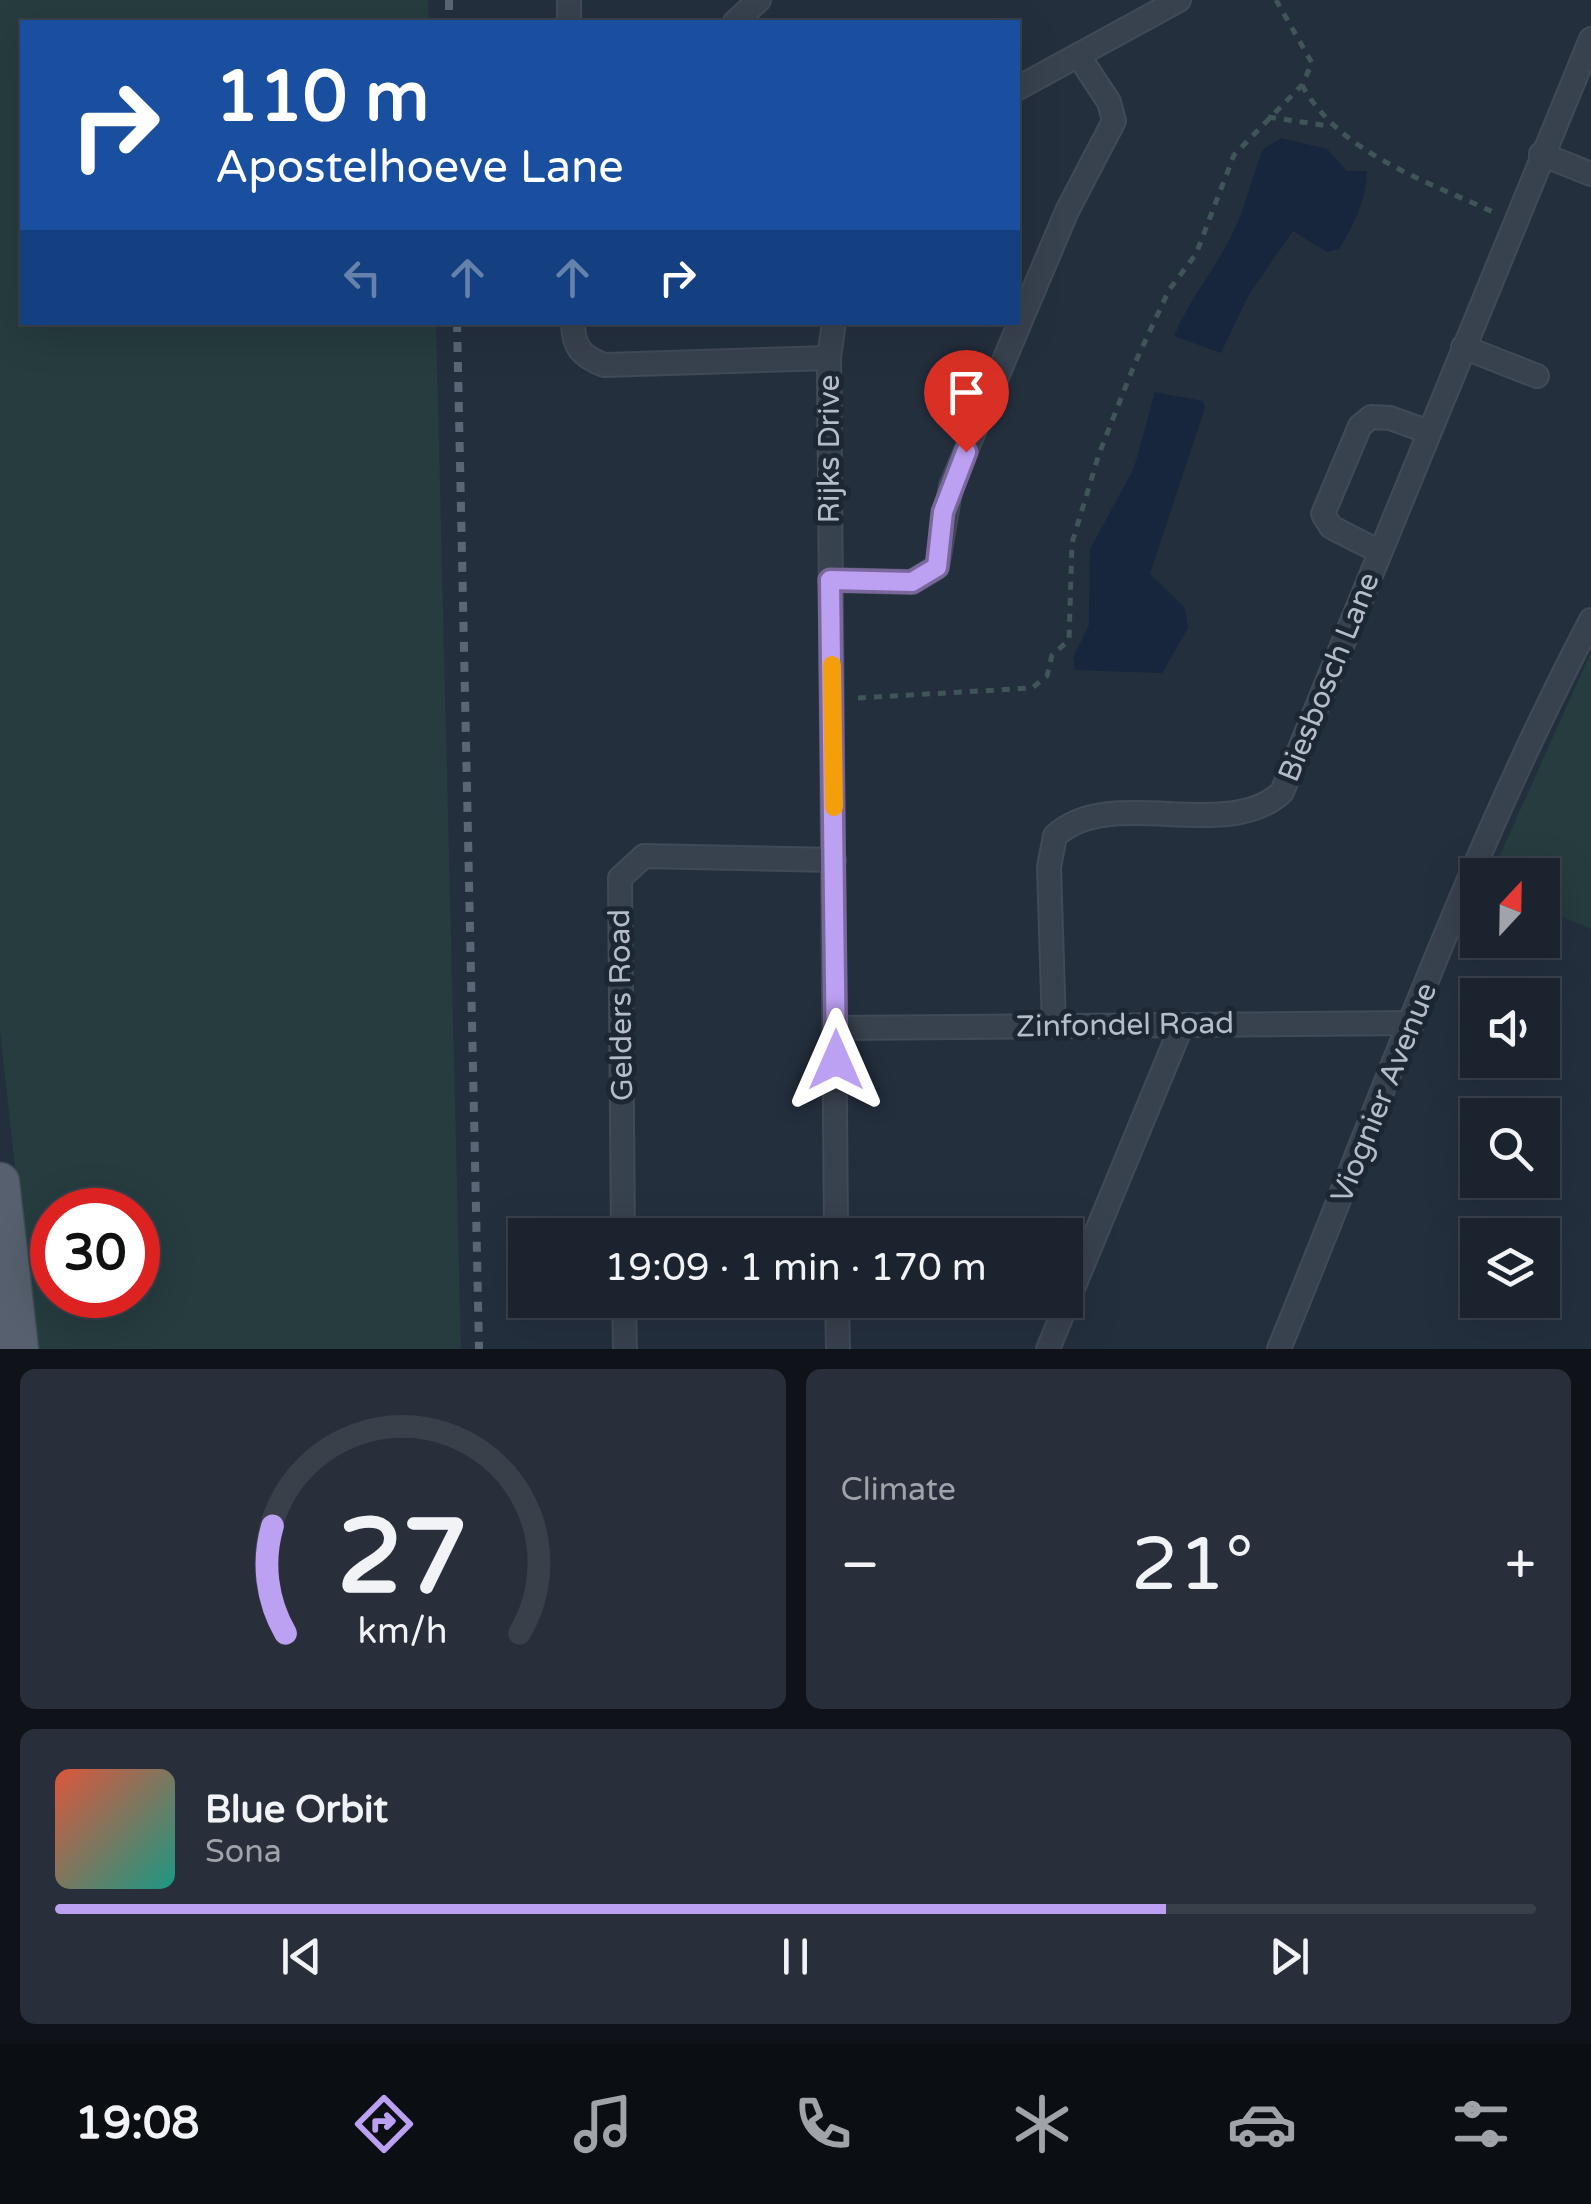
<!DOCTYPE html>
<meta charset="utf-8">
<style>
:root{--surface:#1b232e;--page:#282f3a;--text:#f1f3f6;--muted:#a0a4aa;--line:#39404a;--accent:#bca0f2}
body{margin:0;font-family:"Varela Round",sans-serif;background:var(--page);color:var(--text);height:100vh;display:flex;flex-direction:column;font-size:38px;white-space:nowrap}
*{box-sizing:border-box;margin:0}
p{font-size:32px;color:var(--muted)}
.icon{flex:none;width:55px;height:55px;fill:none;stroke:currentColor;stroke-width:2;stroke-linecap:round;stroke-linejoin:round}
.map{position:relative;height:1349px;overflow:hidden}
.panel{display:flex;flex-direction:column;gap:20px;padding:20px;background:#0f1319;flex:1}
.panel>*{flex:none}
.hud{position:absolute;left:20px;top:20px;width:1000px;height:305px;border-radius:0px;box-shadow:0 10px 40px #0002,0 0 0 2px var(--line);background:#1a4fa0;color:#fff;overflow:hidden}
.needle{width:65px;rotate:22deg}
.controls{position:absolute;left:1460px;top:858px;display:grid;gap:20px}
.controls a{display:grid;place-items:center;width:100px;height:100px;border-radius:0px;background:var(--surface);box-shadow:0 10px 40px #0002,0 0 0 2px var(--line);font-size:50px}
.speed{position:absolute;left:30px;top:1188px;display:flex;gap:20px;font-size:50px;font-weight:700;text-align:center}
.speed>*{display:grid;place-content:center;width:130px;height:130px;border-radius:50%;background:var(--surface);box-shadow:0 10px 40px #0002,0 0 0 2px var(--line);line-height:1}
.speed .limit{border:15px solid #d22;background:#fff;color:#111}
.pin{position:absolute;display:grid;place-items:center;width:85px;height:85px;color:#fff;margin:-102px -42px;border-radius:50% 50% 50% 0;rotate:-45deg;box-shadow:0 0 10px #0007}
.pin .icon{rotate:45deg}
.me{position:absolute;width:110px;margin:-55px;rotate:0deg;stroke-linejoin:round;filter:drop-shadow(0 0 8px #0008)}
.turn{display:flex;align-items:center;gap:35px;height:210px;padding:0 30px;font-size:45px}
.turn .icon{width:130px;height:130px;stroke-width:2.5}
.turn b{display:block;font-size:70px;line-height:85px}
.lanes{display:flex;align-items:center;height:95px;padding:0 30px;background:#0003;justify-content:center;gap:50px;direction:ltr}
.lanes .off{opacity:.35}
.big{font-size:75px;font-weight:600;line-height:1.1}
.panel .tile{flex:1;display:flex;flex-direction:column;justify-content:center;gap:15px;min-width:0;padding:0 35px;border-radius:15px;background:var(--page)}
.panel .dial{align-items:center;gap:0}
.dial svg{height:260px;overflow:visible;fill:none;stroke:var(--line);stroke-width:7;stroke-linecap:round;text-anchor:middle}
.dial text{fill:var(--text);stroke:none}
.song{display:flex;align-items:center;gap:30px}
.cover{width:120px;height:120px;border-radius:15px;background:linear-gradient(135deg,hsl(10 70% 55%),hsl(170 70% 35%))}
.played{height:10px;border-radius:5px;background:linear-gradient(90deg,var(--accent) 75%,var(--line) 75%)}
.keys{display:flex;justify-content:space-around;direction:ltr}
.heat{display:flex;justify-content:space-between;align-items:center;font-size:55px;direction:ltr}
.panel .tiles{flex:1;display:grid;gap:20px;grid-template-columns:1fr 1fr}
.tile:last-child{grid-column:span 2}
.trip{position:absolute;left:508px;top:1218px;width:575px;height:100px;border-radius:0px;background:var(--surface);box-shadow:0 10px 40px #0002,0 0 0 2px var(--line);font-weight:600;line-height:100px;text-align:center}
.tabs{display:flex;height:160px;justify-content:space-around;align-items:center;background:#0b0e12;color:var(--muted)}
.tabs .icon{width:70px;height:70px}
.tabs .active{color:var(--accent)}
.tabs b{font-size:45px;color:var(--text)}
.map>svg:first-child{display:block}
</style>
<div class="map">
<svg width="1591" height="1349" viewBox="0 0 1591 1349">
<rect width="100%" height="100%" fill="#242f3e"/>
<!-- green -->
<g fill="#263c3f" fill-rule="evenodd">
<path d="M0 0H428L429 22H22V322L436 323 461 1349H35L0 1031ZM52 1210H138V1295H52Z"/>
<path d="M1591 652V929L1543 909 1542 875H1491Z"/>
</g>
<!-- water -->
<g fill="#17263c">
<path d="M1281 138 1327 149 1347 171H1367C1366 201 1354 224 1339 249L1327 252 1293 231 1248 296 1221 353 1174 336C1189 300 1212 273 1230 239 1245 210 1251 179 1263 149Z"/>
<path d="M1155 392 1203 401 1205 407 1150 574 1185 608 1188 628 1162 673 1075 670 1073 657 1089 625 1090 549 1134 468Z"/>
</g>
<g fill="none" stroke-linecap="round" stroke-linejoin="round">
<!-- street casing -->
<g stroke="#414a57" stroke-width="26">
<g id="street">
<path d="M569 0V22"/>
<path d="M735 22 759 0"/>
<path d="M1018 88 1179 0"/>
<path d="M1541 154 1591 174"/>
<path d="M573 322C573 347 581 356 604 365L829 358"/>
<path d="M834 322 829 358 836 1235"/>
<path d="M1463 347 1537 376"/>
<path d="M1380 552 1331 527 1323 514 1360 426 1371 417 1390 418 1429 432"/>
<path d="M830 580 912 582 937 567 951 486 1067 211 1114 121 1109 102 1078 55"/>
<path d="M1054 1026 1049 867 1055 836C1110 784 1227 844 1282 792L1591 39"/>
<path d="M837 1028 1413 1023"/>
<path d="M623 1235 620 878 644 856 834 860"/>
<path d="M624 1300 625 1349"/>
<path d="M837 1300 838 1349"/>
<path d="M1048 1349 1182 1025"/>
<path d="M1279 1349C1378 1108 1470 850 1591 620"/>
</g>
</g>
<!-- primary casing -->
<g stroke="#414a57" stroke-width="41">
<path id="primary" d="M0 1182 19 1349"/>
</g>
<!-- path -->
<g stroke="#3f5557" stroke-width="5" stroke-dasharray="8 8" stroke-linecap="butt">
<path d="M1302 85C1340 154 1427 181 1495 213"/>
<path d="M1268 117 1329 126"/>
<path d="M858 698 1032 688 1047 676 1052 655 1069 640 1072 543 1099 454 1135 363 1169 290 1196 254 1234 155 1302 85 1312 63 1276 0"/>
</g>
<!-- street -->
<use href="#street" stroke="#38414e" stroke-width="22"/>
<!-- primary -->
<use href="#primary" stroke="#56606e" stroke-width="38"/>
<!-- rail -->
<g stroke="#5a6575" stroke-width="8" stroke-dasharray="10 10" stroke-linecap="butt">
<path d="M449 0V22"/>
<path d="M457 322 479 1349"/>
</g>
</g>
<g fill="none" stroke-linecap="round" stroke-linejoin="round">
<!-- route casing -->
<g stroke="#7a689d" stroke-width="25">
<path id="route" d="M836 1060 830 580 912 582 937 567 943 512 966 452"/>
</g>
<!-- route -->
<use href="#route" stroke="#bca0f2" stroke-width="18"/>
<!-- slow -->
<path stroke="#f59e0b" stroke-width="18" d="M832 665 834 807"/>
</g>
<g text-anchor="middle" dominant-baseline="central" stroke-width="10" stroke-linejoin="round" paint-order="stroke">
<!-- street labels -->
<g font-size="30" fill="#b4bcc9" stroke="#1d2633">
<text transform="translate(829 449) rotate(-90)">Rijks Drive</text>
<text transform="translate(1329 677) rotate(-68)">Biesbosch Lane</text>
<text transform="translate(621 1005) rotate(-91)">Gelders Road</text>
<text transform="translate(1125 1025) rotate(-1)">Zinfondel Road</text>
<text transform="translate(1384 1093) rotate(-68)">Viognier Avenue</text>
</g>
</g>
</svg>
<div class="controls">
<a><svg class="needle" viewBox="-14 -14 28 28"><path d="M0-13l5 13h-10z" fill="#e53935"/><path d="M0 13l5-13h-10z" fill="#a0a4aa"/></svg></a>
<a><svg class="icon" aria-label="sound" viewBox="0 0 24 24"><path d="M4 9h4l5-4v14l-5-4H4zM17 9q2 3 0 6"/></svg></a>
<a><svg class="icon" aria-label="search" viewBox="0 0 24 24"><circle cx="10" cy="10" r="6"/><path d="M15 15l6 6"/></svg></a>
<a><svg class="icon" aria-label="layers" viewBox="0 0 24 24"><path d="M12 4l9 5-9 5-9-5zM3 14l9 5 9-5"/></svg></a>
</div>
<div class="speed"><div class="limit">30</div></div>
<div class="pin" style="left:966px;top:452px;background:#d93025"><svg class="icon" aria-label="arrive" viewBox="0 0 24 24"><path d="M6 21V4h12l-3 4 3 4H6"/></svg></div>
<svg class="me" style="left:836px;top:1060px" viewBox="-20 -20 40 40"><path d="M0-17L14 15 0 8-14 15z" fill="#bca0f2" stroke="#fff" stroke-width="4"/></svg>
<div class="trip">19:09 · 1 min · 170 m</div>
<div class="hud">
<div class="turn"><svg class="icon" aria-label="right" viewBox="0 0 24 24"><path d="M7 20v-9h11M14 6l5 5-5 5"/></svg><div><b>110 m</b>Apostelhoeve Lane</div></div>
<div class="lanes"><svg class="icon off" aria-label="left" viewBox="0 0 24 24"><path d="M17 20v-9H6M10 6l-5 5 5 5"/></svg><svg class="icon off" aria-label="ahead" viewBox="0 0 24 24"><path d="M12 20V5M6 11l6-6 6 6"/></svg><svg class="icon off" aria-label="ahead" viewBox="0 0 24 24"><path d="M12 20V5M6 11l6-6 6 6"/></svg><svg class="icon" aria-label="right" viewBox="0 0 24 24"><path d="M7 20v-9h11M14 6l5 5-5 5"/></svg></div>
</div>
</div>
<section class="panel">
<div class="tiles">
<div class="tile dial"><svg viewBox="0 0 100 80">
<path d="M14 69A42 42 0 1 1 86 69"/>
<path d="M14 69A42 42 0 0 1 10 36" stroke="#bca0f2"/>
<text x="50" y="56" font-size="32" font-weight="700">27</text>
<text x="50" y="72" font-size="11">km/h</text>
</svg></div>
<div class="tile"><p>Climate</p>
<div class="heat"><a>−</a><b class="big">21°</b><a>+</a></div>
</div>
<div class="tile">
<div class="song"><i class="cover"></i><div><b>Blue Orbit</b><p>Sona</p></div></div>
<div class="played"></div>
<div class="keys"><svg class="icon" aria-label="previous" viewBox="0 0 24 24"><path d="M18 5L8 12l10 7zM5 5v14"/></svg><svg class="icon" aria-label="pause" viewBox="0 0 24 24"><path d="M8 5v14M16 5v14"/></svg><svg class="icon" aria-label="next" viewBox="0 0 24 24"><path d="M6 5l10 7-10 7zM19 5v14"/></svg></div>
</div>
</div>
</section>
<nav class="tabs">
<b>19:08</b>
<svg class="icon active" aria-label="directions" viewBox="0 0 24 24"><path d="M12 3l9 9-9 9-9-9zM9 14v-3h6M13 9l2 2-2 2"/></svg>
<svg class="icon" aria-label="music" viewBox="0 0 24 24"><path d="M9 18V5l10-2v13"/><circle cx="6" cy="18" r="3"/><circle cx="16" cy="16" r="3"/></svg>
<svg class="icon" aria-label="phone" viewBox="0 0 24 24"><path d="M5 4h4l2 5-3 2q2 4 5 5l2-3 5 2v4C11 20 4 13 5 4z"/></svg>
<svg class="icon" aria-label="climate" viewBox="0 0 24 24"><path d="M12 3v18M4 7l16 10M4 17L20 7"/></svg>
<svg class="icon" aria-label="car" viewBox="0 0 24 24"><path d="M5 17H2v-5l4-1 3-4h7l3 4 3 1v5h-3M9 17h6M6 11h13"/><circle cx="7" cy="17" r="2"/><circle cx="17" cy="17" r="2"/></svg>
<svg class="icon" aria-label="filters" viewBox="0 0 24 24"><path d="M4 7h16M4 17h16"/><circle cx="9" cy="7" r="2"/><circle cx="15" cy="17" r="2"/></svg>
</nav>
